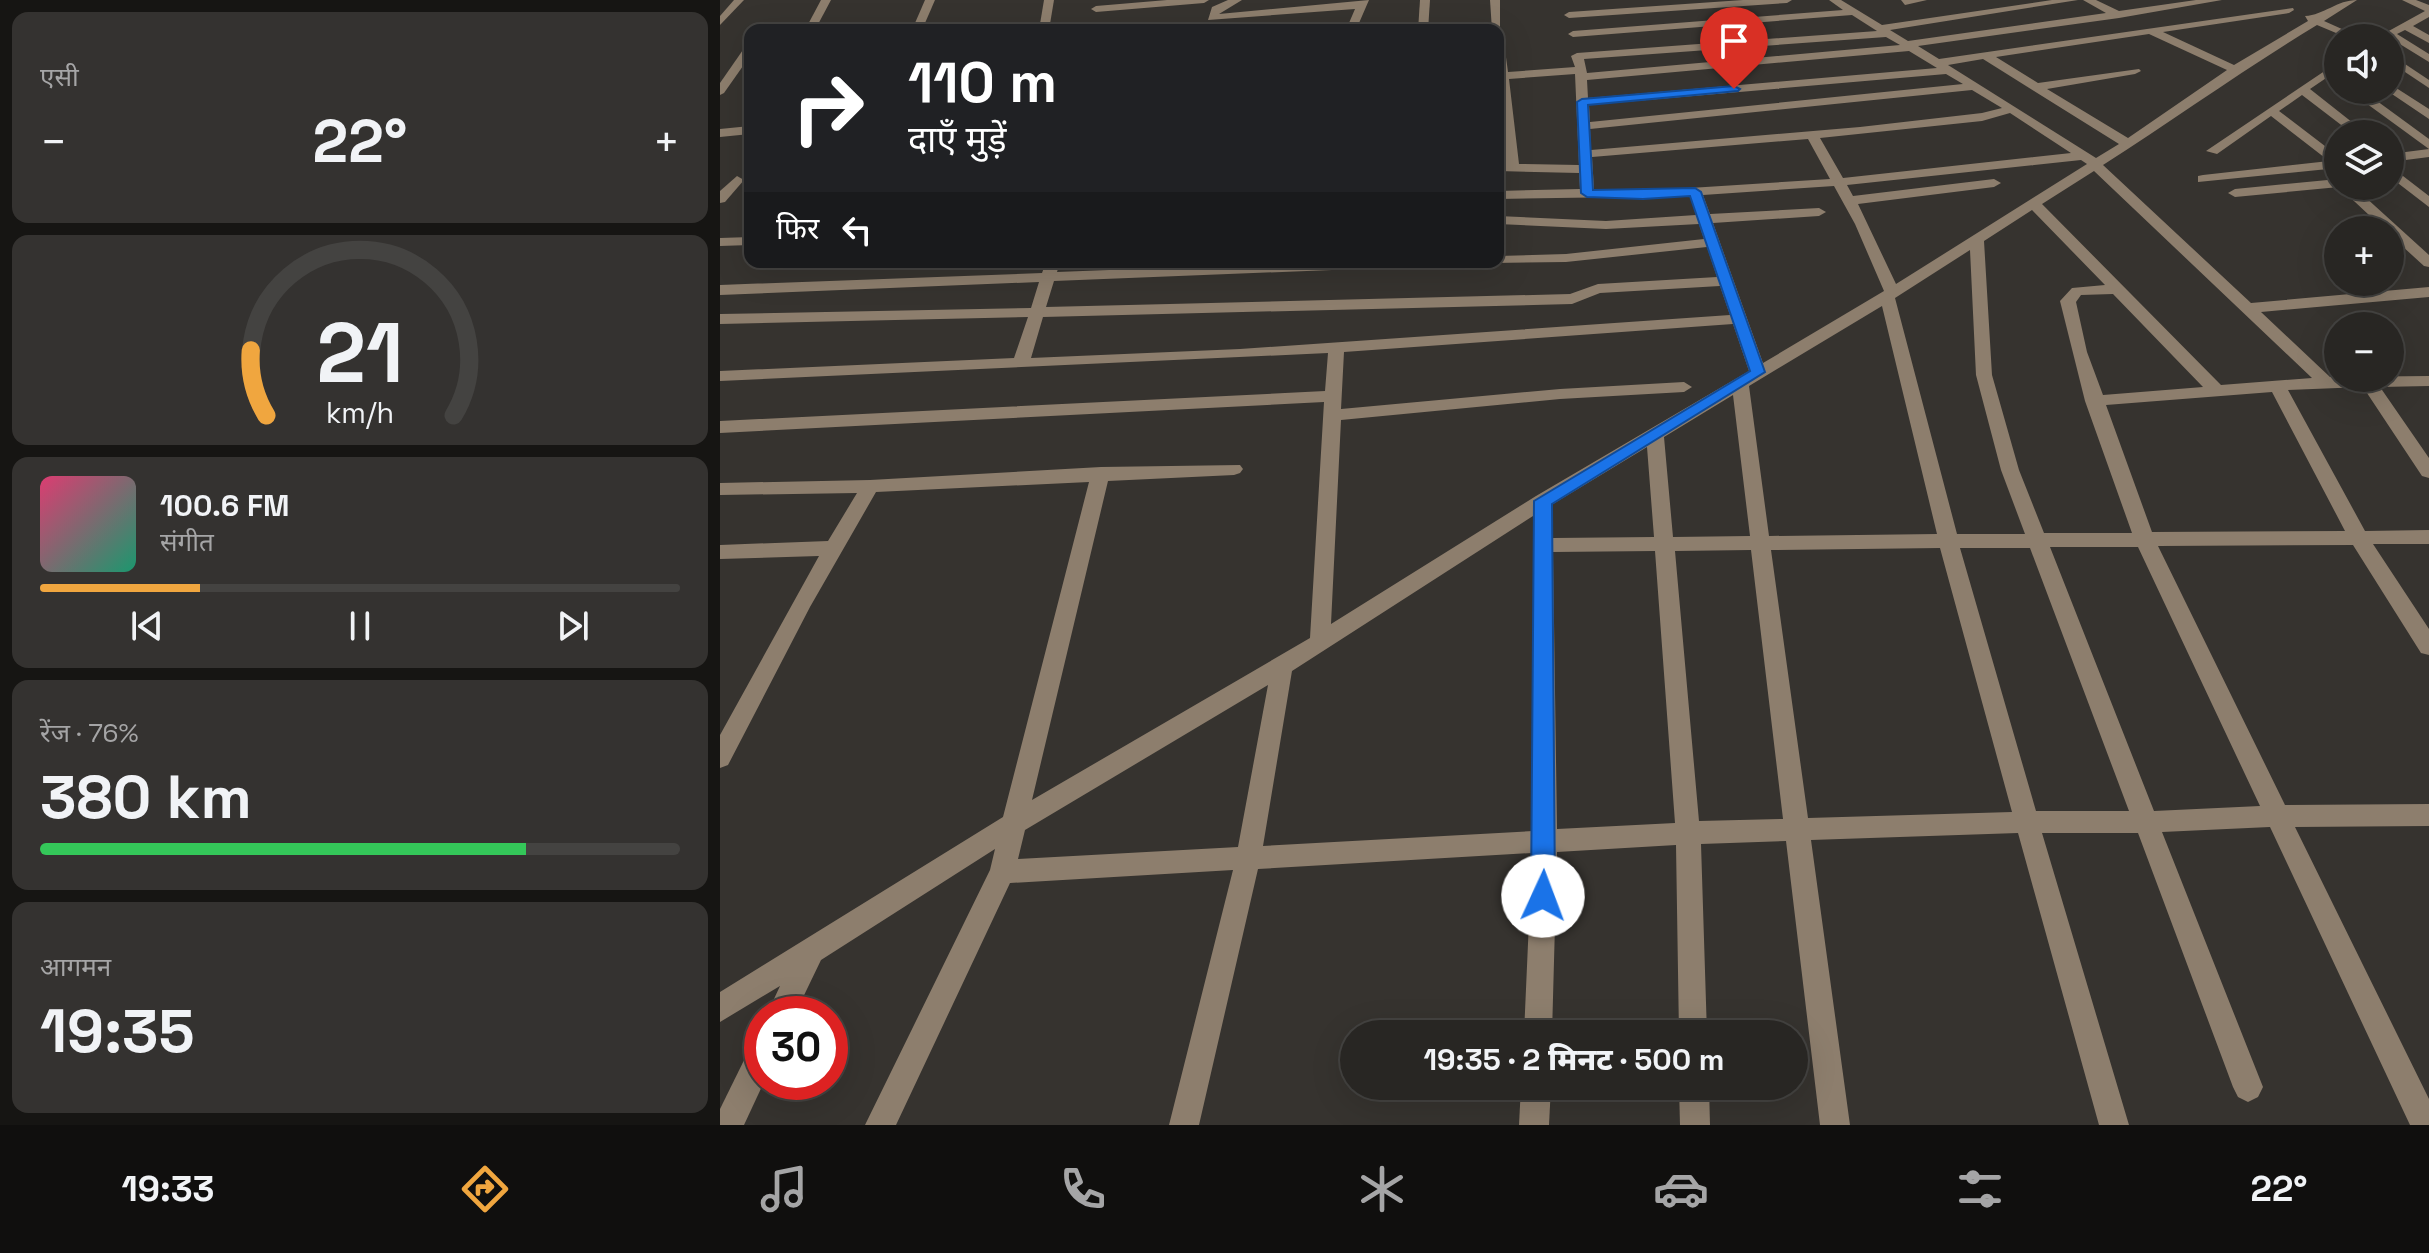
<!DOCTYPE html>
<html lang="hi">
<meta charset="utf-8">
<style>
:root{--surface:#282623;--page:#343230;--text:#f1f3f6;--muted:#a5a5a6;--line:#444341;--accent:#f0a63f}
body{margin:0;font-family:"Space Grotesk","Noto Sans Devanagari",sans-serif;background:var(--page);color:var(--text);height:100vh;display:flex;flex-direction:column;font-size:30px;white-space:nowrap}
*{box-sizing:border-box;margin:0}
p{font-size:26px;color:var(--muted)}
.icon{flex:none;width:44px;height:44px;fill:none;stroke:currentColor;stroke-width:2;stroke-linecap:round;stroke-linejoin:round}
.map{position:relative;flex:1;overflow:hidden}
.sheet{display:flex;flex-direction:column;gap:12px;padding:12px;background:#161513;width:720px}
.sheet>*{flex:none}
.guide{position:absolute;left:24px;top:24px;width:760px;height:244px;border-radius:16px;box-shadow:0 8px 32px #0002,0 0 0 2px var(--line);background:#202124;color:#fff;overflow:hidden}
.buttons{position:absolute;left:1604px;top:24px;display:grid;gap:16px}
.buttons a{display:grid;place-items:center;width:80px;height:80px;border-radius:50%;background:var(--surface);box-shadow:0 8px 32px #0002,0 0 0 2px var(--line);font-size:40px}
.speed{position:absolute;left:24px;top:996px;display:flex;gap:16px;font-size:40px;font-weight:700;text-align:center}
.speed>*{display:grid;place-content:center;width:104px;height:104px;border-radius:50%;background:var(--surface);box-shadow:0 8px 32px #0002,0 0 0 2px var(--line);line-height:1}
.speed .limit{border:12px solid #d22;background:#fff;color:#111}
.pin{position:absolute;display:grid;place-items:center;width:68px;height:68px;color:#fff;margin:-82px -34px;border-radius:50% 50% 50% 0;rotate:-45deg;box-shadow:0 0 8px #0007}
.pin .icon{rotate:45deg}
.me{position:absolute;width:88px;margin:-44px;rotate:2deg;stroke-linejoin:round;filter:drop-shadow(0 0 6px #0008)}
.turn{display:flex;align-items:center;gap:28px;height:168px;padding:0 32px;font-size:36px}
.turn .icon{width:104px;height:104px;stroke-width:2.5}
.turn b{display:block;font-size:56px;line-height:68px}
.then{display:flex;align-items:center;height:76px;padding:0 32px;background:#0003;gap:16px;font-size:30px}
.big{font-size:60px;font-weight:800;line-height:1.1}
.sheet .widget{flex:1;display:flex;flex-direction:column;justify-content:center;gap:12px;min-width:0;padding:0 28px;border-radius:16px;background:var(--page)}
.sheet .dial{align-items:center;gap:0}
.dial svg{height:208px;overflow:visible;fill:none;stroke:var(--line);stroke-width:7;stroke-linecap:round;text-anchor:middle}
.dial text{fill:var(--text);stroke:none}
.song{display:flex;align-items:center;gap:24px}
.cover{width:96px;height:96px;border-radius:12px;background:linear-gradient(135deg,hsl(340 70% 55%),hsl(160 70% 35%))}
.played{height:8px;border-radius:4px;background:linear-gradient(90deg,var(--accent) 25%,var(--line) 25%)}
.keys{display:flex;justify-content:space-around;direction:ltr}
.heat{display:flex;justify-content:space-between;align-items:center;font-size:44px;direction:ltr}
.charge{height:12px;border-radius:6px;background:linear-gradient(90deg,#34c759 76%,var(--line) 0)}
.trip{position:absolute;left:620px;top:1020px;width:468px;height:80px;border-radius:40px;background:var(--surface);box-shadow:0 8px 32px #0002,0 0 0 2px var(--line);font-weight:800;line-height:80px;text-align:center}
.dock{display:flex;height:128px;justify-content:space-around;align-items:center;background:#100f0e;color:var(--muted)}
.dock .icon{width:56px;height:56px}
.dock .on{color:var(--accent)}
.dock b{font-size:36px;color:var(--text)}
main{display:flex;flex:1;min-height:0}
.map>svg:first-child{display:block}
</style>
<main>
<section class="sheet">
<div class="widget"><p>एसी</p>
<div class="heat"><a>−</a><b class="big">22°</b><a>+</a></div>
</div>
<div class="widget dial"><svg viewBox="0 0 100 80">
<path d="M14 69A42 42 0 1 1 86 69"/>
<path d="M14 69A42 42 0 0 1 8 44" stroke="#f0a63f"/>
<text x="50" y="56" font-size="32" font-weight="700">21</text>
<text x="50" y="72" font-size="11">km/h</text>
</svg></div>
<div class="widget">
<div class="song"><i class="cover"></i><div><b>100.6 FM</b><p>संगीत</p></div></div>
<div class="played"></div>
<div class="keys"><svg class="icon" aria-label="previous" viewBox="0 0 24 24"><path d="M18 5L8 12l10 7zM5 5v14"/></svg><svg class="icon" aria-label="pause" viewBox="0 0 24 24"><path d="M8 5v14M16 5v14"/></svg><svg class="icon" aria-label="next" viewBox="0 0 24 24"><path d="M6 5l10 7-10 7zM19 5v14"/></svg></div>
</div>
<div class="widget"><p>रेंज · 76%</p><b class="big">380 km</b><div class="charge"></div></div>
<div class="widget"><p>आगमन</p><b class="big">19:35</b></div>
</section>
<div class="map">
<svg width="1709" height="1125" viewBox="0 0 1709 1125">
<rect width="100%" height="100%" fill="#36332f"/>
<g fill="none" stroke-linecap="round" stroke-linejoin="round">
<!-- minor -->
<g fill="#8d7e6d" fill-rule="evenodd">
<path d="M14 0H24L0 25V16Z"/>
<path d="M101 0H111L95 30H85Z"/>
<path d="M205 0H215L202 30H192Z"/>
<path d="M324 0H334L329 30H319Z"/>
<path d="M447 0H489L484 3 376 12 371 9 376 6Z"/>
<path d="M508 0H522L499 14 649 0 636 30H626L635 9 488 20 492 7Z"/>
<path d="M700 0H710L708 30H698Z"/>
<path d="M770 0H780V32L783 35 788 72 855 67 851 56 857 53 1157 31 1132 15 853 37 848 34 853 31 1123 10 1109 0H1121L1162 25 1332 0H1358L1170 30 1188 41 1386 13 1363 0H1376L1399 11 1476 0H1502L1399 18 1198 46 1219 59 1573 8 1574 10 1569 13 1443 32 1514 65 1588 21 1585 16C1604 15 1617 0 1637 0L1604 21 1642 38H1628L1597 25C1524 69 1455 119 1383 165L1531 303 1709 287V297L1541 312 1610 377 1709 376V386L1660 387 1709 458V478L1702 476 1643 387 1568 390 1645 531 1709 530V544H1653L1709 629V655L1701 653 1633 545 1438 546 1565 805 1709 804V826L1575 827 1709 1099V1125H1690L1550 827 1442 832 1543 1087 1538 1097 1528 1102 1518 1097 1513 1087 1418 833H1322L1409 1125H1379L1298 833 1091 840 1130 1125H1100L1066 841 981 844 987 1034H959L956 845 837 852 832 1034H804L812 853 538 869 479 1125H449L513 870 290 883 176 1125H145L270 870 275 849 101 960 75 1014H47L60 986 0 1022V992L283 817 369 482 156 492 90 607 8 765 0 768V735L99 556 0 559V545L108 541 137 493 0 495V483L150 480 381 467 520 465 523 469 520 473 514 475 388 481 312 800 590 638 604 402 0 433V421L605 391 608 353 0 381V371L294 358 308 317 0 324V314L311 308 319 282 0 295V285L322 273 326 262H340L337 272 598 262H718L711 266 334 281 326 307 850 294 878 284 997 277 987 247 846 262 773 263 778 262V256L846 254 984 239 979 224 886 229 778 224V216L886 221 976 215 970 196 778 199V191L860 189 859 173 778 171V163H786L778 86V30H772ZM1429 34 1507 70 1408 138 1327 89 1415 74 1421 71 1419 69 1318 83 1276 57ZM1166 37 1180 45 867 73 864 59ZM1189 51 1217 68 868 98 867 80ZM1263 59 1399 144 1376 158 1228 65ZM855 74 859 165 799 164 789 79ZM1226 74 1243 84 870 122 869 105ZM1252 90 1282 108 1262 113 1140 127 871 150 870 129ZM1290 113 1351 153 1123 178 1100 138 1262 121ZM1088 139 1110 179 923 191 874 189 872 157ZM1361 160 1367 164 1176 284 1138 204 1274 187 1281 183 1274 179 1133 196 1127 185ZM1374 171 1592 378 1501 385 1322 204ZM1114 186 1135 224 1164 291 1043 363 993 223 1099 216 1106 212 1099 208 990 214 983 195ZM1312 210 1385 285 1352 288 1340 301 1365 401 1412 533H1324L1299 470 1272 375 1264 241ZM1250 250 1256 375 1281 470 1305 534H1237L1175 298ZM1000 286 1010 315 520 349 311 358 323 317 852 304 880 293ZM1393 294 1483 387 1383 395 1367 352 1356 302 1361 295ZM1162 306 1217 534 1049 536 1029 386ZM1013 324 1029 371 816 496 611 624 621 420 840 399 964 392 972 387 964 382 840 389 621 409 624 352ZM1552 392 1625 531 1432 532 1386 405ZM1013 395 1030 536 953 537 944 437ZM927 447 934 537 833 538V504ZM813 516V831L543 846 572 671ZM1330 547H1418L1540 806 1434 811ZM1220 548 1292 812 1088 818 1051 550ZM1240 548H1310L1409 811H1316ZM1031 550 1063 819 979 821 955 551ZM935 551 955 823 837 829 833 552ZM548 685 518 847 298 859 305 830Z"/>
<path d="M1023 0H1072L1067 3 849 18 844 15 849 12Z"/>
<path d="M1181 0H1207L1185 5Z"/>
<path d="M1682 0H1696L1709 5V17L1693 26 1709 35V43L1685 30 1677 34 1709 54V62L1670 38H1656L1705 11Z"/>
<path d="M30 46V56L4 93 0 95V83L25 47Z"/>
<path d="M1670 54 1709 80V88L1670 62Z"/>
<path d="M1618 62V70L1590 89 1647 134H1633L1582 95 1559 111 1618 156V168L1478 182V176L1483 175 1609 161 1551 116 1497 154 1486 151Z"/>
<path d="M1670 84 1709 109V119L1666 90H1670Z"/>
<path d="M1628 90H1642L1709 139V149Z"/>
<path d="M30 126V134L0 137V129Z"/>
<path d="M1709 149V157L1670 162V154Z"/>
<path d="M1670 166 1709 196V207L1670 177Z"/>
<path d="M17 176 24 180 5 202 0 203V191Z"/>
<path d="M1618 179V186H1633L1709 255V267L1704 266 1670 235V230H1665L1619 187 1515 197 1508 193 1515 189Z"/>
<path d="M30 237V245L0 246V238Z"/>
<path d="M42 1040 44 1082 24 1125H0V1109L32 1044Z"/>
<path d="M801 1086H831L829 1125H799Z"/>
<path d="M959 1086H989L990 1125H960Z"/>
</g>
</g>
<!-- route -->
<path fill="#1a73e8" stroke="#114b97" stroke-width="2" d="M1014 86 1020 89 1018 91 868 105 873 190 975 188 981 192 1045 372 832 504 835 896 831 904 823 908 815 904 811 896 814 501 1030 371 970 196 923 199 867 197 861 193 857 102 862 99Z"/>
</svg>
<div class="buttons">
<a><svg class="icon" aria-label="sound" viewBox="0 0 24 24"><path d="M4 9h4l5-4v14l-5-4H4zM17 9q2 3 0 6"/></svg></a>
<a><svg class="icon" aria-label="layers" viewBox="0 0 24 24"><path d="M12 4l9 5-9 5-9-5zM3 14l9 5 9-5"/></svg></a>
<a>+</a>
<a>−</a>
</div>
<div class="speed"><div class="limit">30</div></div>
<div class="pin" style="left:1014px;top:89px;background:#d93025"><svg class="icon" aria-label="arrive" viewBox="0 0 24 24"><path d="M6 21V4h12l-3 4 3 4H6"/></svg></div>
<svg class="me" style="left:823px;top:896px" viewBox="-20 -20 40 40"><circle r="19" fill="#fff"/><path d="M0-13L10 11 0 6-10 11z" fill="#1a73e8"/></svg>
<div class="trip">19:35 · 2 मिनट · 500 m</div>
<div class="guide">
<div class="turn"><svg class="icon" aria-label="right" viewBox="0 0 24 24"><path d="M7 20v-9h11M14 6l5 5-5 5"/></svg><div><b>110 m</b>दाएँ मुड़ें</div></div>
<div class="then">फिर<svg class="icon" aria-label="left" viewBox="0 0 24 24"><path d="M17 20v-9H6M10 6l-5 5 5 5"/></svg></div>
</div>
</div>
</main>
<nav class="dock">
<b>19:33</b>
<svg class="icon on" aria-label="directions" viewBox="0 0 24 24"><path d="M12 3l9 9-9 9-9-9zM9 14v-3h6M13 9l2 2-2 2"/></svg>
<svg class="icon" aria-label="music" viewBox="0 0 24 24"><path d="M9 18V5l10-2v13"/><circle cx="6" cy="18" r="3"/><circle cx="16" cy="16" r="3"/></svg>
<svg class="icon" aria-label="phone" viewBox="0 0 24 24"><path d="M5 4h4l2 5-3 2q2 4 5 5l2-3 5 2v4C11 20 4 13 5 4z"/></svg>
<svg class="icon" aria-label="climate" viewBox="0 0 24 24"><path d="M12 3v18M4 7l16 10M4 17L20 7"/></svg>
<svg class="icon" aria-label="car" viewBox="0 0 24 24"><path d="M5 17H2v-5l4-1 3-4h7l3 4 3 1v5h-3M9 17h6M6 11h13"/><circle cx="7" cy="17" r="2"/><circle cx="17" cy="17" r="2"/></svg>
<svg class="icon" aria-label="filters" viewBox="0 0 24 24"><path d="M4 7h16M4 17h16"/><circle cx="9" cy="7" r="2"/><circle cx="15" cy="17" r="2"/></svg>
<b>22°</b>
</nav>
